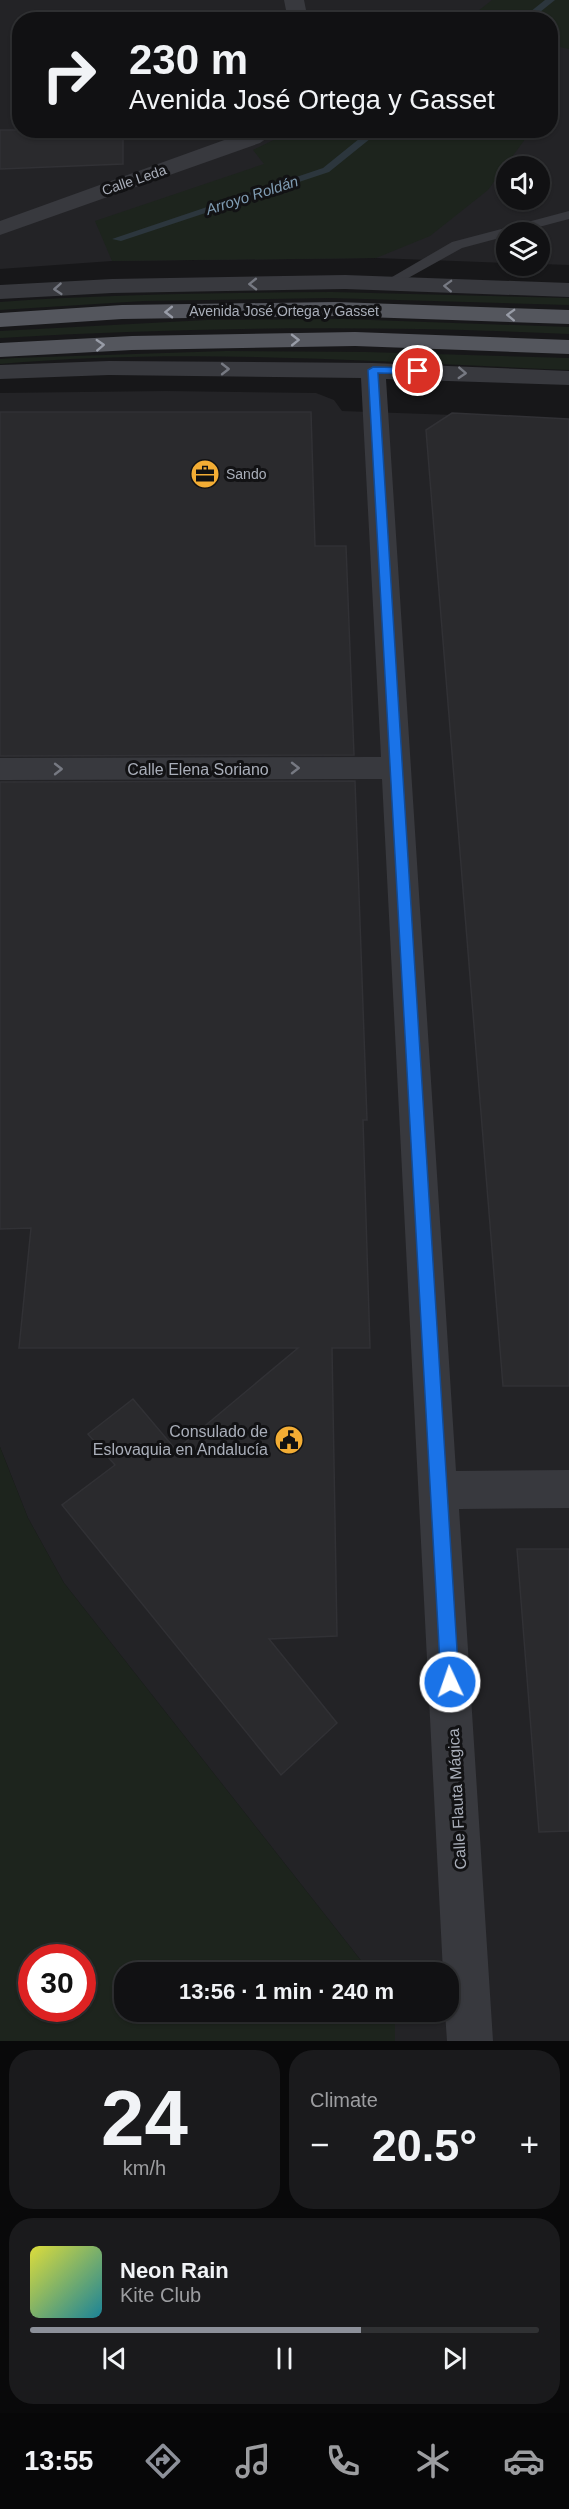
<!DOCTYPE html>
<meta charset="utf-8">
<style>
:root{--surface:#111113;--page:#1a1a1c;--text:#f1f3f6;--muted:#9c9da0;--line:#303133;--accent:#8c9099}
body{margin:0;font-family:Helvetica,sans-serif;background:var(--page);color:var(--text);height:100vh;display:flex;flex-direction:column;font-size:22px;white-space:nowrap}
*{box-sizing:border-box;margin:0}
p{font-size:20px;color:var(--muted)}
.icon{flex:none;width:33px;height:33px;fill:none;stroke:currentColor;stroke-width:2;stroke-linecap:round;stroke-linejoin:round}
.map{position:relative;height:2041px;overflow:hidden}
.side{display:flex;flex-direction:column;gap:9px;padding:9px;background:#09090a;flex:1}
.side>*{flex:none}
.top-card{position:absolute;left:12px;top:12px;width:546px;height:126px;border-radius:24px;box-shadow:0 2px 4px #0004,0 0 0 2px var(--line);background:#111113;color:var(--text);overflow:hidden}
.fabs{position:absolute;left:496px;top:156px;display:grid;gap:12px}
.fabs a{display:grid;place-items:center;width:54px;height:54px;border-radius:50%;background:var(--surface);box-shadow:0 2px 4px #0004,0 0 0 2px var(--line);font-size:30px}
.speed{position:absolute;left:18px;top:1944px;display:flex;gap:12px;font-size:30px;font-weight:700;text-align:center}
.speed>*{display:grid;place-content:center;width:78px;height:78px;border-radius:50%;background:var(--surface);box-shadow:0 2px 4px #0004,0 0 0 2px var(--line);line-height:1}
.speed .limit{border:9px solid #d22;background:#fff;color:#111}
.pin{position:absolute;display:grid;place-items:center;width:51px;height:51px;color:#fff;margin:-26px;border:3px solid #fff;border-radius:50%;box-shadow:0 2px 6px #0007}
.me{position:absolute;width:66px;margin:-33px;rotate:357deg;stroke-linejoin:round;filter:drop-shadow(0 0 4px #0008)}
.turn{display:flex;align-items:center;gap:21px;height:126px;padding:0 18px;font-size:27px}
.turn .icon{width:78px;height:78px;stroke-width:2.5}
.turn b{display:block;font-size:42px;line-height:51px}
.big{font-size:45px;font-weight:600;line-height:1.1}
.side .tile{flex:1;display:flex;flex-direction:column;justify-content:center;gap:9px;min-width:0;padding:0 21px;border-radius:24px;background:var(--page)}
.side .dial{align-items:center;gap:0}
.dial b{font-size:78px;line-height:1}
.song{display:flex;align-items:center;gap:18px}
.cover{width:72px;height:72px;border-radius:9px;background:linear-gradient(135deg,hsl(60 70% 55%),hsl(190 70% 35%))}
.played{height:6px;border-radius:3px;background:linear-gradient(90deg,var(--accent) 65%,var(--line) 65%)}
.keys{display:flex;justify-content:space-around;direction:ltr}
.heat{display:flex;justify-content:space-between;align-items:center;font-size:33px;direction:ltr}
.side .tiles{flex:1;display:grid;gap:9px;grid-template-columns:1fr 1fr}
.tile:last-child{grid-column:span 2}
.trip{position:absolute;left:114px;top:1962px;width:345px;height:60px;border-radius:24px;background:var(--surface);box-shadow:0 2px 4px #0004,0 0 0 2px var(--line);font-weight:600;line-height:60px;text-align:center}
.menu{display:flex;height:96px;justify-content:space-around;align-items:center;background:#070708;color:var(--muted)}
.menu .icon{width:42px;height:42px}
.menu .active{color:var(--accent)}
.menu b{font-size:27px;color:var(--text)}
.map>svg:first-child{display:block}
</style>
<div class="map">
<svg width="569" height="2041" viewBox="0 0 569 2041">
<rect width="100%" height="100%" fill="#171719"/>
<!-- built -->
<g fill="#232326" fill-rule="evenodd">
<path d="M0 0H569V265L540 264V232H507V263L376 258 112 261 0 269ZM20 20H550V130H20ZM507 166H540V200H507Z"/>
<path d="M166 391 316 393 334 400 342 411 569 419V2041H395V2012H448V1972H370L64 1583 28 1518 0 1447V393Z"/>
</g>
<!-- green -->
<g fill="#1d241d" fill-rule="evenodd">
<path d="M492 0H569V49L551 45 550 20 468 19Z"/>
<path d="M294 130H531V131L488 190 430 236 376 258 112 261 95 221 264 164 253 150Z"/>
<path d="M332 292 569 298V305L330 298 144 301 0 310V302C110 294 221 293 332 292Z"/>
<path d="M343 319 569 327V334C379 325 190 327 0 338V331L207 320Z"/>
<path d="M226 351 366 352 569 358V370C380 362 189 347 0 364V359L14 358Z"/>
<path d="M0 1447 28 1518 64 1583 370 1972H124V2012H395V2041H0ZM32 1958H82V2008H32Z"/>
</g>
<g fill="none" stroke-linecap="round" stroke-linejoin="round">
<!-- stream -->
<g fill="#2c363d" fill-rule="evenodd">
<path d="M545 0H555L530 20H520Z"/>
<path d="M370 130H381L329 172 121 241 112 239 323 168Z"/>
</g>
</g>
<!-- building -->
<g fill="#2a2a2d" stroke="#313135" stroke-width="1.5">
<path d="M0 130H123V164L0 169Z"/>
<path d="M0 412H311L315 546H346L354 755 0 756Z"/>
<path d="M452 413 569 419V1386H503L426 430Z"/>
<path d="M355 781 367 1120H363L370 1348H332L337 1636 269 1639 337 1723 281 1775 62 1505 115 1465 88 1434 133 1399 176 1450 298 1348H19L31 1228 0 1229V782Z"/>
<path d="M517 1549H569V1831L539 1832Z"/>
</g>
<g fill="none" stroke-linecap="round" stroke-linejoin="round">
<!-- service -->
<path fill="#38393e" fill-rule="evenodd" d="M569 211V219L520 232H507V236L462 248 392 287 387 288 380 284 452 242Z"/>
<!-- minor -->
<g fill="#38393e" fill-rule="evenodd">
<path d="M284 0H304L308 20H288Z"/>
<path d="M252 130H278L260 143 0 235V221Z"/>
<path d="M345 275 569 283V297L345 289 112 293 0 299V285L112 279Z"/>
<path d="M109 361 373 363 569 371V385L386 379 456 1471 569 1470V1508L459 1509 493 2041H447L445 2012H448V1972H443L382 779 0 780V758L381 757 361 378 109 375 0 379V365Z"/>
</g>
<!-- primary -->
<g fill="#54565d" fill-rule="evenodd">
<path d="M336 302 569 310V324L336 316 122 319 0 327V313L122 305Z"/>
<path d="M355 332 569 340V354L355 346 132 350 0 357V343L132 336Z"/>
</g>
</g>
<!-- one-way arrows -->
<defs><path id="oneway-chevron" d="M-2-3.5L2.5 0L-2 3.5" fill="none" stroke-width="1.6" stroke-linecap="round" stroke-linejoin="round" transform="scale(1.5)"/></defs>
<g stroke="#767982">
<use href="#oneway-chevron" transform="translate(253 284) rotate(179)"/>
<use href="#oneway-chevron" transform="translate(448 286) rotate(-178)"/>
<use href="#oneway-chevron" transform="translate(58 289) rotate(176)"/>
<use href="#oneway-chevron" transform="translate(225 369)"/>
<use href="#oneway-chevron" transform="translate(462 373) rotate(3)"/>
<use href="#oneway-chevron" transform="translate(295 768)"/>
<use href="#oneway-chevron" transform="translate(58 769)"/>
</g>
<g stroke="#989ca7">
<use href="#oneway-chevron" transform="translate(169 312) rotate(179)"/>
<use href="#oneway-chevron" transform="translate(511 315) rotate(-178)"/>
<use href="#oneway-chevron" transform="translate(295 340) rotate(-1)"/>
<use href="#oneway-chevron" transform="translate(100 345) rotate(-3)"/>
</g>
<!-- route -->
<path fill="#1a73e8" stroke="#114b97" stroke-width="1.5" d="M373 367 418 368 423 371 418 374 378 373 459 1682 456 1688 450 1691 444 1688 441 1682 368 370Z"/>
<!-- icons -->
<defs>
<g id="office-disc" transform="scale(1.5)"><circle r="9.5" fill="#f3ad34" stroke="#121214"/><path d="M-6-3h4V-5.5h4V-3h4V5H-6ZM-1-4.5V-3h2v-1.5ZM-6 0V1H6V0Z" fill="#111"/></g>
<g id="civic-disc" transform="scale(1.5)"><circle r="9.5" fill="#f3ad34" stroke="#121214"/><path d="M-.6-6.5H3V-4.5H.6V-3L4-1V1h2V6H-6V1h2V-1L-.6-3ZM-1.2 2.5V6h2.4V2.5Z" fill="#111"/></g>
</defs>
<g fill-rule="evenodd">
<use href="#office-disc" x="205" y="474"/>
<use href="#civic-disc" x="289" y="1440"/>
</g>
<g text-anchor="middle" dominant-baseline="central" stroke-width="6" stroke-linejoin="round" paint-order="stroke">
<!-- far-street labels -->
<g font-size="14" fill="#a9aeb9" stroke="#121214">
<text transform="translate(134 180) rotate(-19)">Calle Leda</text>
<text x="284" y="311">Avenida José Ortega y Gasset</text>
</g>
<!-- far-poi labels -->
<g font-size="14" fill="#a9aeb9" stroke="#121214" text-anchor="start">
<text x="226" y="474">Sando</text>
</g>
<!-- far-water labels -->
<g font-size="15" font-style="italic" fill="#809db4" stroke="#121214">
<text transform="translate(252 195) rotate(-18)">Arroyo Roldán</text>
</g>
<!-- street labels -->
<g font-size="16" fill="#a9aeb9" stroke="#121214">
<text x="198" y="769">Calle Elena Soriano</text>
<text transform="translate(457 1799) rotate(-93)">Calle Flauta Mágica</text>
</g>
<!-- poi labels -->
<g font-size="16" fill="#a9aeb9" stroke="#121214" text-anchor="end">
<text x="268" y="1431">Consulado de<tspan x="268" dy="18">Eslovaquia en Andalucía</tspan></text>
</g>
</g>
</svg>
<div class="fabs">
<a><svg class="icon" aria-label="sound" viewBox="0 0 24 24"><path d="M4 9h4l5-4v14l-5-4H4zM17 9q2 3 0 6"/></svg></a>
<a><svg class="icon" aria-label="layers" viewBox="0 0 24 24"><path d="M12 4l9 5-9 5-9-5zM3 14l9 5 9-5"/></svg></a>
</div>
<div class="speed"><div class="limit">30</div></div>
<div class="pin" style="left:418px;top:371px;background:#d93025"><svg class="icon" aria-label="arrive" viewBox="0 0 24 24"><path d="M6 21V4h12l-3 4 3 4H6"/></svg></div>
<svg class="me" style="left:450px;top:1682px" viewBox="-20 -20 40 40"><circle r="17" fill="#1a73e8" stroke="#fff" stroke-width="3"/><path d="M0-11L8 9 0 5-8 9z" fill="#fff"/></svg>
<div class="trip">13:56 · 1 min · 240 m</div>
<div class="top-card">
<div class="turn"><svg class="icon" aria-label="right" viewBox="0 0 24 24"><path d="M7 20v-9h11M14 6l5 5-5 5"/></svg><div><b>230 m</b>Avenida José Ortega y Gasset</div></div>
</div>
</div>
<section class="side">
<div class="tiles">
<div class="tile dial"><b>24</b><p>km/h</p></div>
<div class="tile"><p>Climate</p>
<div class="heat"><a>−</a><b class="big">20.5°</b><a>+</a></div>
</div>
<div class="tile">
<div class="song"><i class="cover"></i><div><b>Neon Rain</b><p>Kite Club</p></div></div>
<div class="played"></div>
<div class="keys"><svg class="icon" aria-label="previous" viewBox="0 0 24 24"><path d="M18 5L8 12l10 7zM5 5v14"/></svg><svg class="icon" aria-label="pause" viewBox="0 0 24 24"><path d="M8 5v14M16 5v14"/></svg><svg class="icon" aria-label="next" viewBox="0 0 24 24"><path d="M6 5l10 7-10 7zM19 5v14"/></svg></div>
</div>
</div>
</section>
<nav class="menu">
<b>13:55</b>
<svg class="icon active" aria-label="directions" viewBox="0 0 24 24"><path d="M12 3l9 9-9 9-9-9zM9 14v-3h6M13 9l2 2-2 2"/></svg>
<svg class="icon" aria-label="music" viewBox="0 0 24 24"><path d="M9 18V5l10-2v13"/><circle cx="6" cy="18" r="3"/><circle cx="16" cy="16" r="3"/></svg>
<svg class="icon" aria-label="phone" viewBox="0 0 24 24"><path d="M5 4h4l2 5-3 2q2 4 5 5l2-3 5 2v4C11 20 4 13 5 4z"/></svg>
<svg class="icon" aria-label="climate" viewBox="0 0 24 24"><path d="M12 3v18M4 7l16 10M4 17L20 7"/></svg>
<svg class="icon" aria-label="car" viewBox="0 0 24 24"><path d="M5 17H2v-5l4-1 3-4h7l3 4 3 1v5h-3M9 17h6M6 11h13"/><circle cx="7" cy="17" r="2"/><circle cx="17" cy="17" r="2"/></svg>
</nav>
